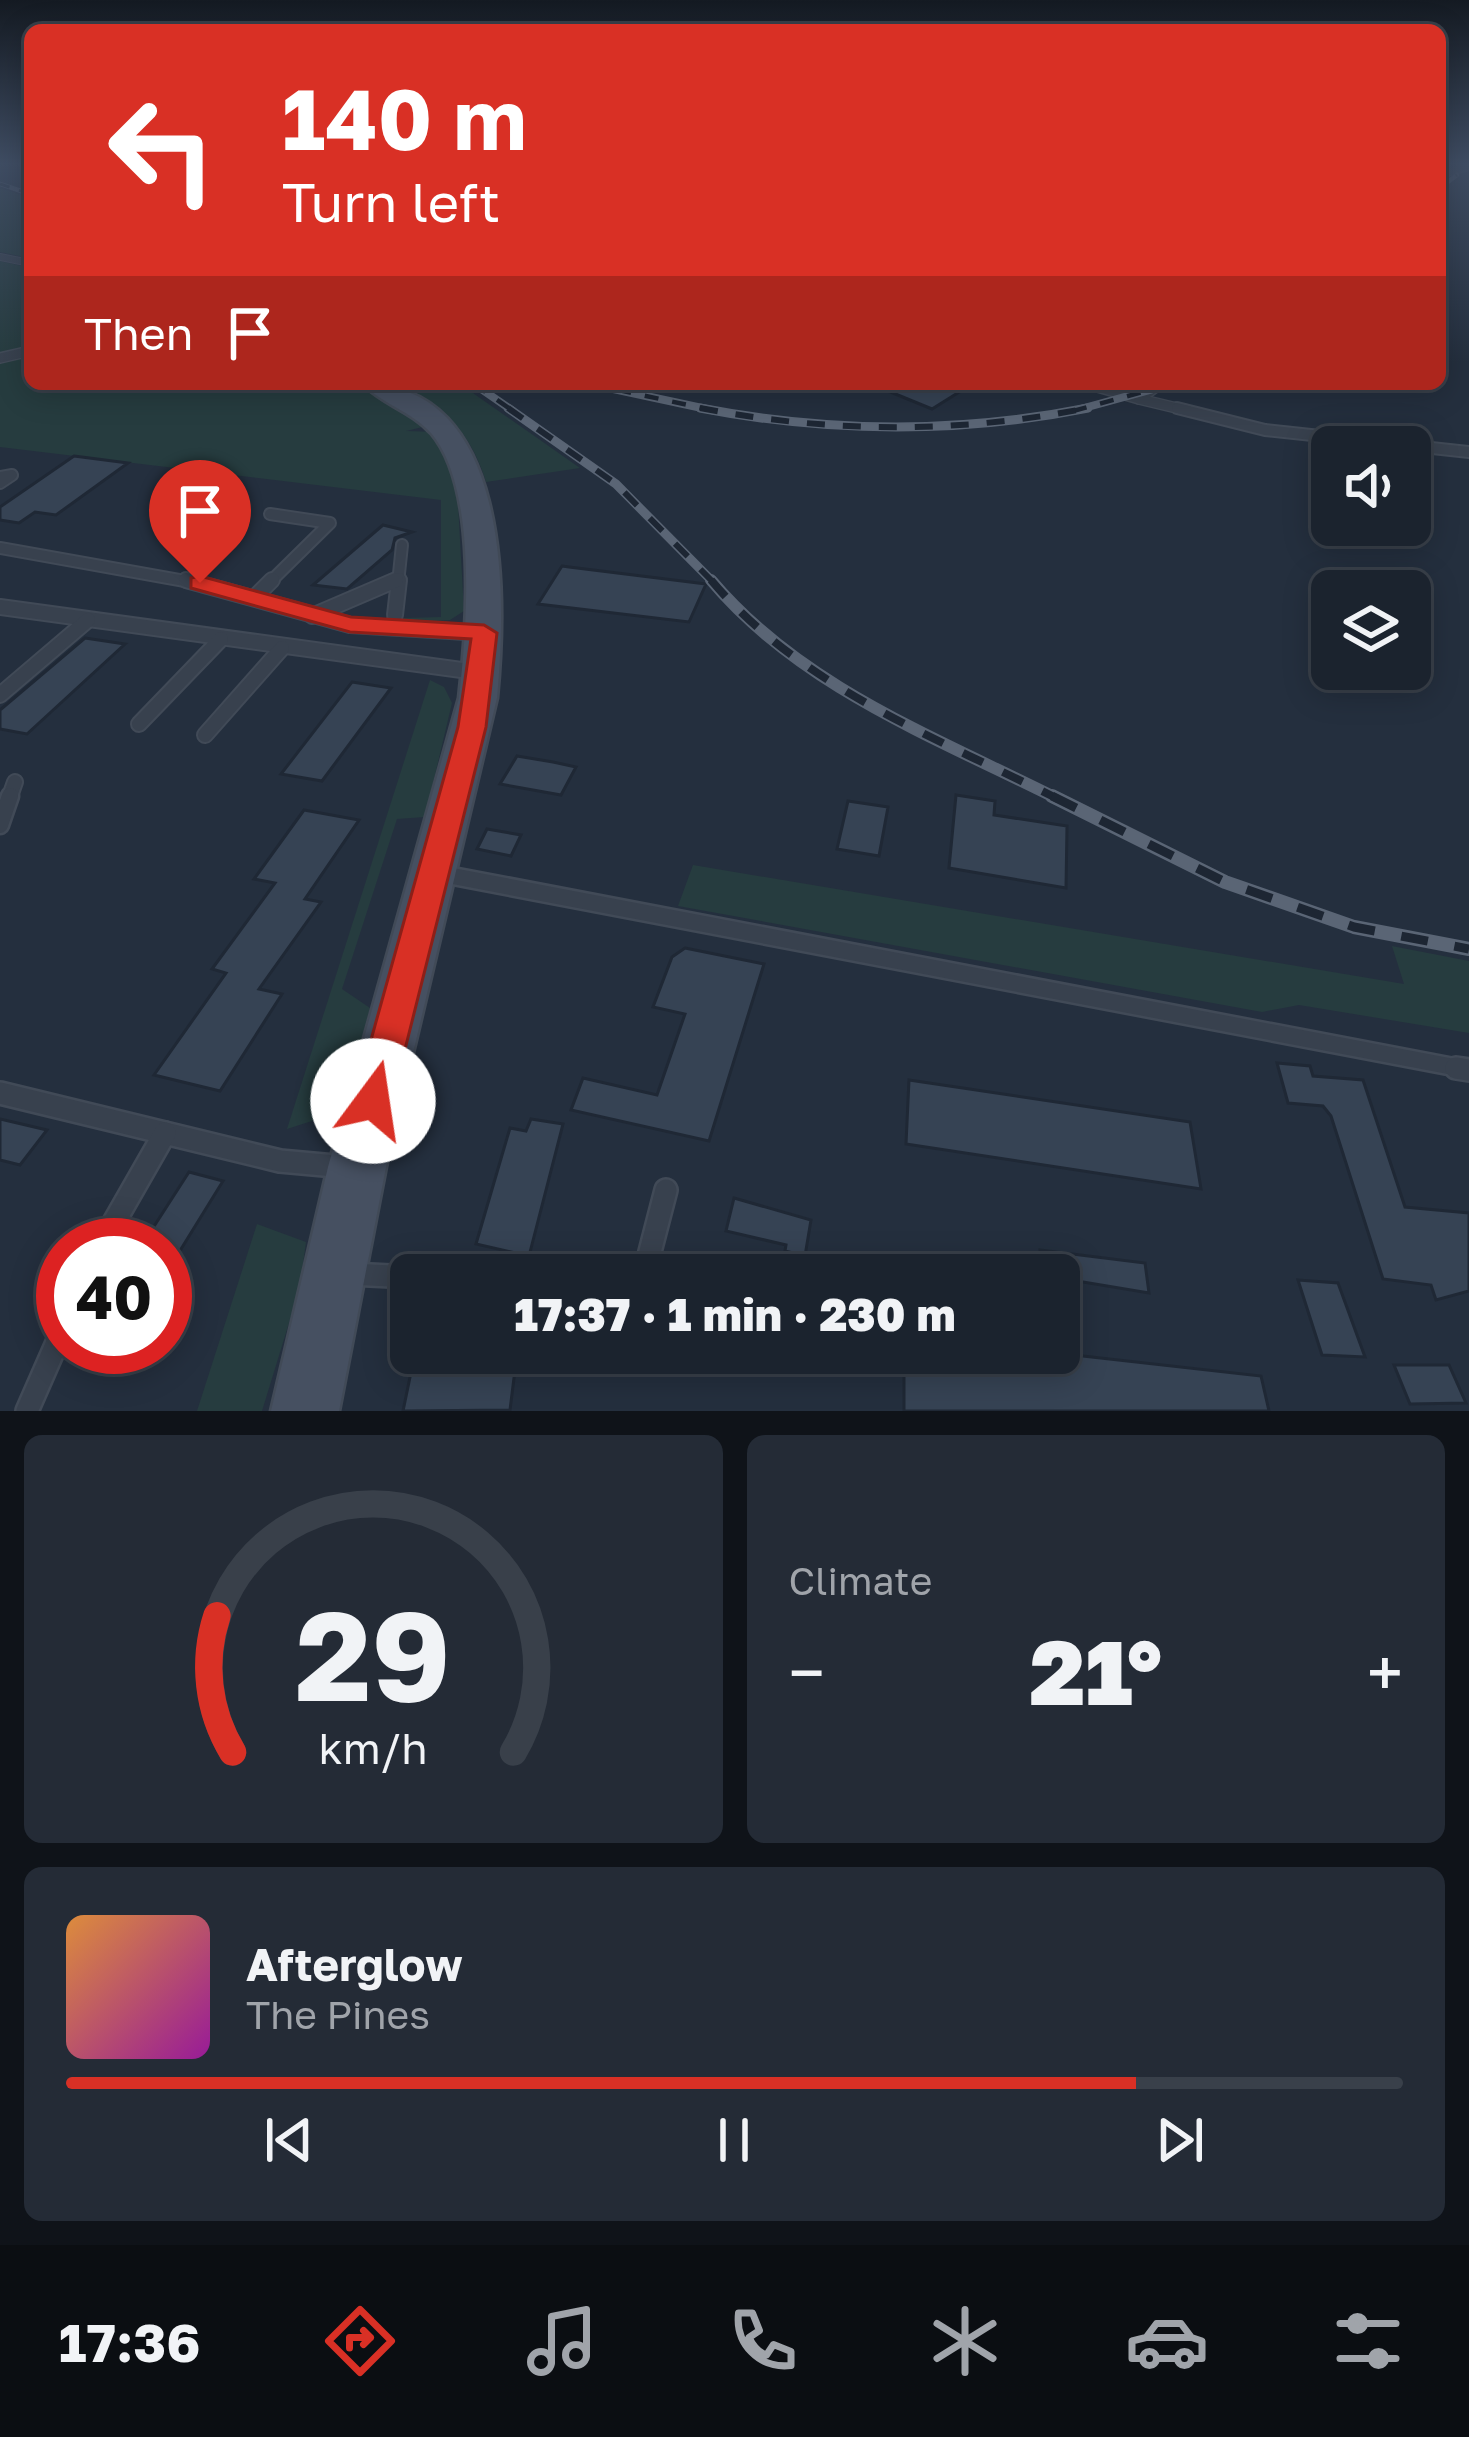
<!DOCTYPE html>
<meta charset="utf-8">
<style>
:root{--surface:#1b232e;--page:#242b36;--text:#f1f3f6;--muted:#a0a4aa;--line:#39404a;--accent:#d93025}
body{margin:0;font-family:"Golos Text",sans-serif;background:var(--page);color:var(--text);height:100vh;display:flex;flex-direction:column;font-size:45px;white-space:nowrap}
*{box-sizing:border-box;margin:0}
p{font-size:39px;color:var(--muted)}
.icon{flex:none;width:66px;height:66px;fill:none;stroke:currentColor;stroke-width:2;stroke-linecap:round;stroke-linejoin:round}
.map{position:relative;height:1411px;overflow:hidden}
.details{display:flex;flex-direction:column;gap:24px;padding:24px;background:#0f1319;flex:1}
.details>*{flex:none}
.banner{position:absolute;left:24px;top:24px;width:1422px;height:366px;border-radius:18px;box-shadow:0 6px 30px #0003,0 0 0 3px var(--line);background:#d93025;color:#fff;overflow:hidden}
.controls{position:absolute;left:1311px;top:426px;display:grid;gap:24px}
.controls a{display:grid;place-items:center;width:120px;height:120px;border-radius:18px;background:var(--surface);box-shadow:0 6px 30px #0003,0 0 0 3px var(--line);font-size:60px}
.speed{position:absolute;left:36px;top:1218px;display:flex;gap:24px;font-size:60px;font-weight:700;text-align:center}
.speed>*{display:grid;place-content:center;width:156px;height:156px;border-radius:50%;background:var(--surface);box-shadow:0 6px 30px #0003,0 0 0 3px var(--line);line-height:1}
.speed .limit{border:18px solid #d22;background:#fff;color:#111}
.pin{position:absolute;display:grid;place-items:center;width:102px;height:102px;color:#fff;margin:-123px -51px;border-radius:50% 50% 50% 0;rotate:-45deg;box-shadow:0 0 12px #0007}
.pin .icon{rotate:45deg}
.me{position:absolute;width:132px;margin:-66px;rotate:14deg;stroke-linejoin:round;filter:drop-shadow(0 0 9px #0008)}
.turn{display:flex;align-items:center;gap:42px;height:252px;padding:0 60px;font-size:54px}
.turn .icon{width:156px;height:156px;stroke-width:2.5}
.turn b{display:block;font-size:84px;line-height:102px}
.then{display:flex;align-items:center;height:114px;padding:0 60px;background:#0003;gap:24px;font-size:45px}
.big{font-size:90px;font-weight:800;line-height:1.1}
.details .tile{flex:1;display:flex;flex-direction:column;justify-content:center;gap:18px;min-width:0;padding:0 42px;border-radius:18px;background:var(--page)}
.details .dial{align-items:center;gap:0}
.dial svg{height:312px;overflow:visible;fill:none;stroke:var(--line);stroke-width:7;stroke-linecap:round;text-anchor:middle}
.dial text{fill:var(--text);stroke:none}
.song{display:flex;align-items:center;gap:36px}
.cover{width:144px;height:144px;border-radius:18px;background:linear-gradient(135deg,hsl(30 70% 55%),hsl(300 70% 35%))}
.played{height:12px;border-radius:6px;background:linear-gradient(90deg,var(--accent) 80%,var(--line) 80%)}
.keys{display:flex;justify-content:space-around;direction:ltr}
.heat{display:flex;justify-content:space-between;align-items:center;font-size:66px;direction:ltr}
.details .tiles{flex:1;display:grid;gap:24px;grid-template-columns:1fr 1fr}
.tile:last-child{grid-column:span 2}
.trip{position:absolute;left:390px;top:1254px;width:690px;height:120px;border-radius:18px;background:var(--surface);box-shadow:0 6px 30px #0003,0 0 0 3px var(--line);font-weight:800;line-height:120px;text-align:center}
.dock{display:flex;height:192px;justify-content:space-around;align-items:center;background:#0b0e12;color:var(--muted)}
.dock .icon{width:84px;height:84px}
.dock .active{color:var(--accent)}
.dock b{font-size:54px;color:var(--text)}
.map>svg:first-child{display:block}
</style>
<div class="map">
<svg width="1469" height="1411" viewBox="0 0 1469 1411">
<rect width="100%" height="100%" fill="#242f3e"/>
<!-- green -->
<g fill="#263c3f">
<path d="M0 188 30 198V258L0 252Z"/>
<path d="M0 261 30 268V384H360L431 425 406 431 436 432 456 468 464 611 450 620 398 624 403 618 441 617V500L0 447Z"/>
<path d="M400 384H460L580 468 486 482C472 435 444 405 400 384Z"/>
<path d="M430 680 444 687 452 703 425 817 397 819 342 989 370 1008 343 1111 287 1129Z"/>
<path d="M693 865 1404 984 1392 946 1469 961V1033L1299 1005 1262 1012 678 906Z"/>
<path d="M257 1224 306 1242 300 1287 262 1411H197Z"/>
</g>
<!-- building -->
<g fill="#364354" stroke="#1f2835" stroke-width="3">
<path d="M871 384H972L932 409Z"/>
<path d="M74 456 128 463 56 515 35 512 19 523 0 520V507Z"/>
<path d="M383 525 412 532 395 538 392 550 347 589 313 585Z"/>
<path d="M562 566 569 567 706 584 689 622 538 604Z"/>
<path d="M85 638 125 644 27 734 0 729V710Z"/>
<path d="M352 682 391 688 322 781 281 774Z"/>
<path d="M517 756 553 762 576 767 561 795 500 784Z"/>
<path d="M956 795 995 801 994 815 1067 826 1066 888 949 868Z"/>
<path d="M848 801 888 807 879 856 837 849Z"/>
<path d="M304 810 359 820 305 899 321 902 259 989 282 994 220 1091 154 1075 226 973 212 969 275 883 254 879Z"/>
<path d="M487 829 521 835 511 856 477 849Z"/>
<path d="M685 948 764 964 709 1141 571 1110 583 1078 657 1095 685 1014 653 1007 672 957Z"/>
<path d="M1277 1063 1310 1066 1313 1076 1363 1080 1405 1207 1469 1213V1291L1436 1300 1431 1285 1383 1279 1331 1116 1323 1106 1288 1103Z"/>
<path d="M909 1080 1190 1122 1201 1189 906 1144Z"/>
<path d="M0 1119 47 1130 20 1165 0 1160Z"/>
<path d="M531 1119 563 1124 529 1256 476 1244 510 1128 526 1131Z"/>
<path d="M189 1172 223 1181 165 1275V1245H142Z"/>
<path d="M734 1198 811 1220 805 1256 785 1251 786 1245 726 1231Z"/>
<path d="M1040 1250 1145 1263 1149 1293 1041 1275Z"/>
<path d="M1298 1280 1338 1283 1365 1357 1322 1355Z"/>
<path d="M415 1353H488L487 1361 516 1362 510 1410 403 1411Z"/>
<path d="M904 1353H1056L1261 1376 1269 1411H904Z"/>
<path d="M1394 1365H1449L1466 1403 1410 1404Z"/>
</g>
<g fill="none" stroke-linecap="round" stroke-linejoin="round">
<!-- lane-far5 casing -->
<g stroke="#414a57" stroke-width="8">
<g id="lane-far5">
<path d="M1440 175 1469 167"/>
<path d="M0 257 30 263"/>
</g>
</g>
<!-- lane-far4 casing -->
<g stroke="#414a57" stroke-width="12">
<g id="lane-far4">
<path d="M0 358 30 351"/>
<path d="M1087 384 1139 399"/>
<path d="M1160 384 1139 399 1189 411"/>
</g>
</g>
<!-- lane-far3 casing -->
<g stroke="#414a57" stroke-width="14">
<g id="lane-far3">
<path d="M1177 408 1265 430 1469 452"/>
<path d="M0 477 12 475 0 483"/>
<path d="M0 548 196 583"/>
<path d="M269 583 330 523 270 514"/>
<path d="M389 583 398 579"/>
<path d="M398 583 402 545"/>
</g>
</g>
<!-- lane-far2 casing -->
<g stroke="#414a57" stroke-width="18">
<g id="lane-far2">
<path d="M186 580 350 625 483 633"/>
<path d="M254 598 272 580"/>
<path d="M0 607 476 672"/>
<path d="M395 615 399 580"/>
<path d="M312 616 396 580"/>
<path d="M0 695 88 620"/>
<path d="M139 724 221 639"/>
<path d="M205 735 282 648"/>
<path d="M9 799 15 782"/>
</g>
</g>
<!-- lane-far1 casing -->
<g stroke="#414a57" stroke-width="21">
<g id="lane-far1">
<path d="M0 825 10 796"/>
<path d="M437 873 1469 1070"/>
</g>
</g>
<!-- lane casing -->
<g stroke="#414a57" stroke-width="26">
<g id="lane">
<path d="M1456 1068 1469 1070"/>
<path d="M0 1093 280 1161 346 1167"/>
<path d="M101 1245 165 1133"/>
<path d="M350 1274 411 1277"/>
<path d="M644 1275 666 1190"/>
<path d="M27 1411 63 1329"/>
</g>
</g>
<!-- secondary casing -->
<g stroke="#414a57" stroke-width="5">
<path id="secondary" d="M363 384C510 384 507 593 497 698L386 1167 339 1411H271L328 1167 459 698C467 629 478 488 431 433 411 411 382 404 363 384Z"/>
</g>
<!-- lane-far5 -->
<use href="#lane-far5" stroke="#38414e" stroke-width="6"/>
<!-- lane-far4 -->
<use href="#lane-far4" stroke="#38414e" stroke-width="9"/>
<!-- lane-far3 -->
<use href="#lane-far3" stroke="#38414e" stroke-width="10"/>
<!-- lane-far2 -->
<use href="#lane-far2" stroke="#38414e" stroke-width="14"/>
<!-- lane-far1 -->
<use href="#lane-far1" stroke="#38414e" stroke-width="16"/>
<!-- lane -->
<use href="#lane" stroke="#38414e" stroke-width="21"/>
<!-- secondary -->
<use href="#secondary" fill="#465061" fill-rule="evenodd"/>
<!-- rail-far4 casing -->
<g stroke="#5a6575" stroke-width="4.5">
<g id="rail-far4">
<path d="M0 184 30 194"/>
<path d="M1440 188 1457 175"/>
</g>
</g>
<!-- rail-far3 casing -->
<g stroke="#5a6575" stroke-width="8">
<g id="rail-far3">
<path d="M474 384 513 411"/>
<path d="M590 384 716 411"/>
<path d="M1073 411 1172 384"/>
</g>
</g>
<!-- rail-far2 casing -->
<g stroke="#5a6575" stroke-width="9">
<g id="rail-far2">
<path d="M508 408 616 484 714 583"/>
<path d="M700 408C830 433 958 434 1088 408"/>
</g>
</g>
<!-- rail-far1 casing -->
<g stroke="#5a6575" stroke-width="12">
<path id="rail-far1" d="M711 580C801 687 935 737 1058 799"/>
</g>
<!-- rail casing -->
<g stroke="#5a6575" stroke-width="14">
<path id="rail" d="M1052 796 1225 882 1354 927 1469 949"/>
</g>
<!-- rail-far4 -->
<use href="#rail-far4" stroke="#1d2633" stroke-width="3" stroke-dasharray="10" stroke-linecap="butt"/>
<!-- rail-far3 -->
<use href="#rail-far3" stroke="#1d2633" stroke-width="4.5" stroke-dasharray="14" stroke-linecap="butt"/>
<!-- rail-far2 -->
<use href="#rail-far2" stroke="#1d2633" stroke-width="6" stroke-dasharray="18" stroke-linecap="butt"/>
<!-- rail-far1 -->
<use href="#rail-far1" stroke="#1d2633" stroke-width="8" stroke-dasharray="22" stroke-linecap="butt"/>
<!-- rail -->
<use href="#rail" stroke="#1d2633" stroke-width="9" stroke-dasharray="27" stroke-linecap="butt"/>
</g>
<!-- sky -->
<linearGradient id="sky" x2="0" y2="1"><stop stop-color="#141a22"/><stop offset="0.45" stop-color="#3f4d63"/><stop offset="1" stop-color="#3f4d63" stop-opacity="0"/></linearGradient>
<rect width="1469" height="363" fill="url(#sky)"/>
<!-- route -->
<path fill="#d93025" stroke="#8d1f18" stroke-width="3" d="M200 576 351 617 484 625 497 633 486 727 392 1101 387 1113 373 1118 359 1113 354 1101 458 727 471 639 350 632 191 588V578Z"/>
</svg>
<div class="controls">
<a><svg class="icon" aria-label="sound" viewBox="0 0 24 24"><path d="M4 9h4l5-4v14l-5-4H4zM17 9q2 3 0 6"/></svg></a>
<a><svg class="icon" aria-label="layers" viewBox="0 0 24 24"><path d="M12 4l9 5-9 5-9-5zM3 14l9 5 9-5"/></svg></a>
</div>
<div class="speed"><div class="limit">40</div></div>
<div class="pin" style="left:200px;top:583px;background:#d93025"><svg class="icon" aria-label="arrive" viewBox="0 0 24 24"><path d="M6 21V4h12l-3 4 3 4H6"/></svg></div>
<svg class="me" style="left:373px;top:1101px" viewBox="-20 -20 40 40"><circle r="19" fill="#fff"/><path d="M0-13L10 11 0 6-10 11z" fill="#d93025"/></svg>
<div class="trip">17:37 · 1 min · 230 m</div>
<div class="banner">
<div class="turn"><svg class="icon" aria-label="left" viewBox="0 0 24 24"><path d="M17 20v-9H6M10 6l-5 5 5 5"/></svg><div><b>140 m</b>Turn left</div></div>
<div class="then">Then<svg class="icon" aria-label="arrive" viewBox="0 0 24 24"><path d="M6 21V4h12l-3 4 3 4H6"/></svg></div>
</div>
</div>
<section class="details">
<div class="tiles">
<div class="tile dial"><svg viewBox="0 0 100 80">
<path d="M14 69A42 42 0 1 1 86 69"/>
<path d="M14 69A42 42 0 0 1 10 34" stroke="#d93025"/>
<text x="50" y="56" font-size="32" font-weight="700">29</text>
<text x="50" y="72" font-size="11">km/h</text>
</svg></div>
<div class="tile"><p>Climate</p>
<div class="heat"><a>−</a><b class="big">21°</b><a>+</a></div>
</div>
<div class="tile">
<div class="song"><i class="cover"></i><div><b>Afterglow</b><p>The Pines</p></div></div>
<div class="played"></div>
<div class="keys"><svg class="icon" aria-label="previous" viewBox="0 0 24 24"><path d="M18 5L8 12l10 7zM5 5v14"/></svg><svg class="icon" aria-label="pause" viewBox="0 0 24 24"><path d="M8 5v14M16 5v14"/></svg><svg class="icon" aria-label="next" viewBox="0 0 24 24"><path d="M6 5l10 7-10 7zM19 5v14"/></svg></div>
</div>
</div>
</section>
<nav class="dock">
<b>17:36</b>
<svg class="icon active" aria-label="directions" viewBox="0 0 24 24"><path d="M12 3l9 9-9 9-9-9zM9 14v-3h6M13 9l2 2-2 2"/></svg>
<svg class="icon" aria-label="music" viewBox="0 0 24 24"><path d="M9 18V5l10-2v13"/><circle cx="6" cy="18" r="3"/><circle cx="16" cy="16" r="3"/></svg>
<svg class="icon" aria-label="phone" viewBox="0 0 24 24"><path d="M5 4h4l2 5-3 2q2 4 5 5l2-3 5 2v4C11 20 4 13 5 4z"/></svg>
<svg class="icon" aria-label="climate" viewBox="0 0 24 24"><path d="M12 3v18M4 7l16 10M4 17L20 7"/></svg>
<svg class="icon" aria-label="car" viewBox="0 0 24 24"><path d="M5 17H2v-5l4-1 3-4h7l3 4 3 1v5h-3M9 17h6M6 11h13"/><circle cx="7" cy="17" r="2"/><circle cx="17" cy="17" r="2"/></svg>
<svg class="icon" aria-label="filters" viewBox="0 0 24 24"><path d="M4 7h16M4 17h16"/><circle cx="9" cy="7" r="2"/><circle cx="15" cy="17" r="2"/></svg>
</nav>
